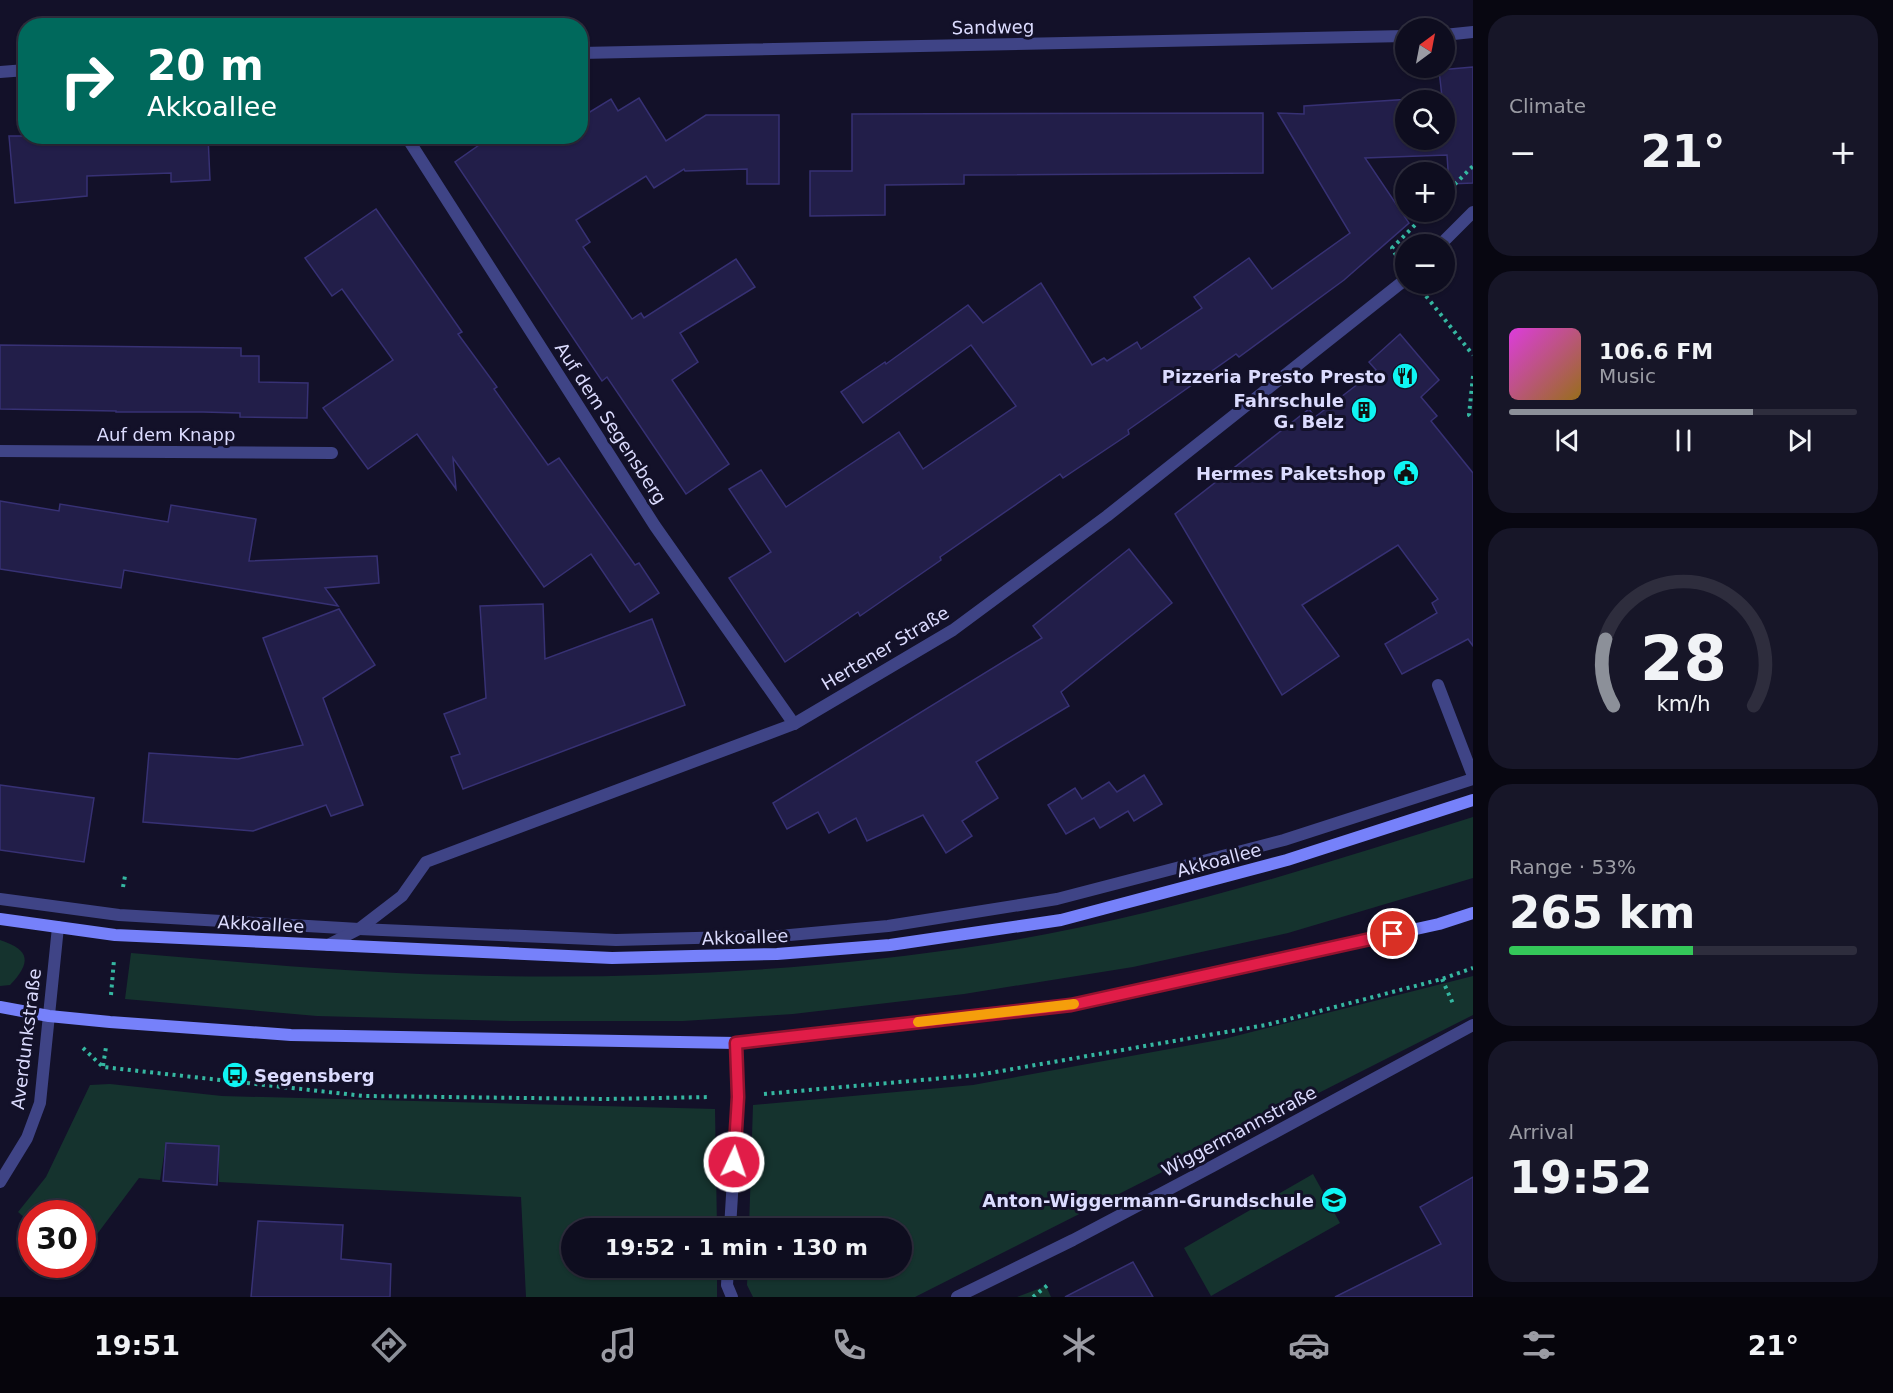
<!DOCTYPE html>
<meta charset="utf-8">
<style>
:root{--surface:#0e0d1f;--page:#171628;--text:#f1f3f6;--muted:#9b9ca4;--line:#2e2d3d;--accent:#8c9099}
body{margin:0;font-family:"DejaVu Sans",sans-serif;background:var(--page);color:var(--text);height:100vh;display:flex;flex-direction:column;font-size:22px;white-space:nowrap}
*{box-sizing:border-box;margin:0}
p{font-size:20px;color:var(--muted)}
.icon{flex:none;width:33px;height:33px;fill:none;stroke:currentColor;stroke-width:2;stroke-linecap:round;stroke-linejoin:round}
.map{position:relative;flex:1;overflow:hidden}
.details{display:flex;flex-direction:column;gap:15px;padding:15px;background:#080711;width:420px}
.details>*{flex:none}
.hud{position:absolute;left:18px;top:18px;width:570px;height:126px;border-radius:24px;box-shadow:0 2px 4px #0004,0 0 0 2px var(--line);background:#00695c;color:#fff;overflow:hidden}
.needle{width:39px;rotate:32deg}
.buttons{position:absolute;left:1395px;top:18px;display:grid;gap:12px}
.buttons a{display:grid;place-items:center;width:60px;height:60px;border-radius:50%;background:var(--surface);box-shadow:0 2px 4px #0004,0 0 0 2px var(--line);font-size:30px}
.speed{position:absolute;left:18px;top:1200px;display:flex;gap:12px;font-size:30px;font-weight:700;text-align:center}
.speed>*{display:grid;place-content:center;width:78px;height:78px;border-radius:50%;background:var(--surface);box-shadow:0 2px 4px #0004,0 0 0 2px var(--line);line-height:1}
.speed .limit{border:9px solid #d22;background:#fff;color:#111}
.pin{position:absolute;display:grid;place-items:center;width:51px;height:51px;color:#fff;margin:-26px;border:3px solid #fff;border-radius:50%;box-shadow:0 2px 6px #0007}
.me{position:absolute;width:66px;margin:-33px;rotate:3deg;stroke-linejoin:round;filter:drop-shadow(0 0 4px #0008)}
.turn{display:flex;align-items:center;gap:21px;height:126px;padding:0 30px;font-size:27px}
.turn .icon{width:78px;height:78px;stroke-width:2.5}
.turn b{display:block;font-size:42px;line-height:51px}
.big{font-size:45px;font-weight:700;line-height:1.1}
.details .widget{flex:1;display:flex;flex-direction:column;justify-content:center;gap:9px;min-width:0;padding:0 21px;border-radius:24px;background:var(--page)}
.details .dial{align-items:center;gap:0}
.dial svg{height:156px;overflow:visible;fill:none;stroke:var(--line);stroke-width:7;stroke-linecap:round;text-anchor:middle}
.dial text{fill:var(--text);stroke:none}
.song{display:flex;align-items:center;gap:18px}
.cover{width:72px;height:72px;border-radius:9px;background:linear-gradient(135deg,hsl(300 70% 55%),hsl(40 70% 35%))}
.played{height:6px;border-radius:3px;background:linear-gradient(90deg,var(--accent) 70%,var(--line) 70%)}
.keys{display:flex;justify-content:space-around;direction:ltr}
.heat{display:flex;justify-content:space-between;align-items:center;font-size:33px;direction:ltr}
.charge{height:9px;border-radius:4px;background:linear-gradient(90deg,#34c759 53%,var(--line) 0)}
.trip{position:absolute;left:561px;top:1218px;width:351px;height:60px;border-radius:30px;background:var(--surface);box-shadow:0 2px 4px #0004,0 0 0 2px var(--line);font-weight:700;line-height:60px;text-align:center}
.dock{display:flex;height:96px;justify-content:space-around;align-items:center;background:#06050c;color:var(--muted)}
.dock .icon{width:42px;height:42px}
.dock .selected{color:var(--accent)}
.dock b{font-size:27px;color:var(--text)}
main{display:flex;flex:1;min-height:0}
.map>svg:first-child{display:block}
</style>
<main>
<div class="map">
<svg width="1473" height="1297" viewBox="0 0 1473 1297">
<rect width="100%" height="100%" fill="#131129"/>
<!-- green -->
<g fill="#15332e">
<path d="M1473 817V878L1288 933 1133 967 964 994 793 1014 683 1021H510L317 1016 125 999 131 953C220 960 309 969 397 973 595 982 796 974 991 944 1155 918 1315 867 1473 817Z"/>
<path d="M0 940C31 950 31 963 10 985L0 986Z"/>
<path d="M1473 976V1015L915 1297H753L747 1285 748 1268H902V1228H749L753 1105 973 1085 1224 1039Z"/>
<path d="M110 1084 222 1096 715 1109 717 1228H572V1268H717V1297H526L521 1197 219 1182V1146L166 1143 160 1180 139 1178 83 1253 82 1214H32L31 1223 18 1212 46 1177 90 1085Z"/>
<path d="M1313 1174 1340 1223 1211 1296 1184 1248Z"/>
<path d="M1046 1286 1051 1297H1017Z"/>
</g>
<!-- building -->
<g fill="#221e49" stroke="#373174" stroke-width="1.5" fill-rule="evenodd">
<path d="M1473 67V183L1449 184 1447 155 1365 158 1409 223 1344 280 1239 357 1236 354 1128 430 1129 434 1063 478 1060 474 940 557 941 560 860 616 858 612 785 662 729 578 771 552 729 489 761 470 786 507 899 432 923 469 1016 406 971 345 863 423 841 392 885 362 886 364 968 305 983 323 1041 283 1092 365 1104 358 1107 361 1137 342 1141 349 1202 308 1194 297 1249 258 1272 289 1350 233 1278 113 1304 114V106L1442 97 1439 70ZM1406 100H1444V140H1406Z"/>
<path d="M639 98 666 141 706 115H779V184H747V169L685 171 684 169 654 188 646 176 576 220 590 242 583 247 632 319 641 313 644 318 736 259 755 287 680 333 698 362 672 380 729 464 686 494 607 377 602 381 455 162 492 136H580V118L611 99 618 111Z"/>
<path d="M1263 113V173L964 175V184L885 185V215L810 216V171H852V114Z"/>
<path d="M9 136H208L210 180 171 182V173L87 176V196L15 203Z"/>
<path d="M376 209 462 332 458 334 497 387 494 389 548 465 559 458 635 565 639 563 659 593 630 612 591 554 544 587 453 458 456 489 417 434 368 469 323 408 393 360 342 289 332 296 305 258Z"/>
<path d="M1400 334 1439 380 1421 397 1437 416 1431 421 1473 473V646L1468 639 1402 674 1385 644 1437 613 1432 603 1438 599 1398 545 1302 605 1339 656 1282 695 1175 514 1309 409 1315 417 1376 370 1369 362Z"/>
<path d="M0 345 241 348V356H259V382L308 383 307 418 240 417V413L203 412H116V411L0 409Z"/>
<path d="M0 501 59 511 60 504 168 522 171 505 256 519 249 561 377 556 379 583 325 588 338 606 124 570 121 588 0 569Z"/>
<path d="M1129 549 1172 603 1061 692 1069 706 976 762 998 798 962 821 972 836 946 853 923 815 867 841 856 818 829 833 818 812 787 829 773 803 1042 638 1033 626Z"/>
<path d="M543 604 545 659 652 619 685 705 463 789 451 757 460 754 444 714 486 698 480 606Z"/>
<path d="M339 609 375 665 323 698 363 805 331 816 326 805 253 831 143 822 149 753 238 759 303 745 263 638Z"/>
<path d="M1144 775 1162 804 1134 821 1128 811 1100 828 1094 818 1066 834 1048 805 1075 788 1082 799 1109 782 1117 792Z"/>
<path d="M0 785 94 798 84 862 0 850Z"/>
<path d="M166 1143 219 1146 217 1185 163 1181Z"/>
<path d="M1473 1177V1297H1335L1441 1244 1420 1207Z"/>
<path d="M258 1221 343 1225 341 1259 391 1264 390 1297H251Z"/>
<path d="M1133 1262 1153 1297H1065Z"/>
</g>
<g fill="none" stroke-linecap="round" stroke-linejoin="round">
<!-- path -->
<g stroke="#35b7a1" stroke-width="4" stroke-dasharray="3 4.5" stroke-linecap="butt">
<path d="M1444 195 1473 166"/>
<path d="M1396 255 1392 248 1428 212"/>
<path d="M1426 296 1473 355"/>
<path d="M1473 376 1469 415 1473 419"/>
<path d="M123 887 125 876"/>
<path d="M1442 979 1454 1006"/>
<path d="M111 995 114 960"/>
<path d="M83 1048 103 1067 364 1096 607 1099 711 1097"/>
<path d="M103 1066 106 1047"/>
<path d="M764 1094 978 1075 1266 1025 1442 979 1473 968"/>
<path d="M1033 1297 1049 1284"/>
</g>
<!-- service -->
<g stroke="#3f4486" stroke-width="12">
<path d="M1438 685 1473 776"/>
<path d="M0 899 119 915 359 929 616 940 779 936 888 926 1057 899 1284 840 1473 779"/>
</g>
<!-- minor -->
<g stroke="#3f4486" stroke-width="12">
<path d="M1444 35 1473 32"/>
<path d="M580 53 1406 36"/>
<path d="M0 72 26 70"/>
<path d="M406 136 655 526 794 724"/>
<path d="M1441 244 1473 212"/>
<path d="M0 451 332 453"/>
<path d="M328 945 359 929 402 896 426 862 794 724 953 630 1107 516 1406 279"/>
<path d="M0 1182 27 1138 40 1103 58 927"/>
<path d="M730 1228 738 1097 736 1043"/>
<path d="M728 1268 727 1285 732 1297"/>
<path d="M957 1297 1073 1240 1213 1166 1473 1025"/>
</g>
<!-- secondary -->
<g stroke="#7681fa" stroke-width="12">
<path d="M0 919 115 935 612 958 777 954 890 945 1061 920 1287 860 1473 800"/>
<path d="M0 1007 49 1016 110 1022 291 1035 736 1043 1071 1005 1439 924 1473 913"/>
</g>
</g>
<g fill="none" stroke-linecap="round" stroke-linejoin="round">
<!-- route casing -->
<g stroke="#92132f" stroke-width="15">
<path id="route" d="M734 1162 738 1097 736 1043 1071 1005 1393 934"/>
</g>
<!-- route -->
<use href="#route" stroke="#e11d48" stroke-width="10"/>
<!-- slow -->
<path stroke="#f59e0b" stroke-width="10" d="M918 1022 1074 1004"/>
</g>
<!-- icons -->
<defs>
<g id="restaurant-disc" transform="scale(1.35)"><circle r="9.5" fill="#0ff5f3" stroke="#131129"/><path d="M-5-6h1v4h1v-4h1v4h1v-4h1v5L-1.5 .5V6h-2V.5L-5-1ZM5-6V6H3V1.5H1.5Q1.5-4 5-6Z" fill="#111"/></g>
<g id="building-disc" transform="scale(1.35)"><circle r="9.5" fill="#0ff5f3" stroke="#131129"/><path d="M-4-6H4V6H1V3H-1V6H-4ZM-2.5-4.3h1.7v1.8h-1.7ZM.8-4.3h1.7v1.8H.8ZM-2.5-1h1.7V.8h-1.7ZM.8-1h1.7V.8H.8Z" fill="#111"/></g>
<g id="civic-disc" transform="scale(1.35)"><circle r="9.5" fill="#0ff5f3" stroke="#131129"/><path d="M-.6-6.5H3V-4.5H.6V-3L4-1V1h2V6H-6V1h2V-1L-.6-3ZM-1.2 2.5V6h2.4V2.5Z" fill="#111"/></g>
<g id="bus-disc" transform="scale(1.35)"><circle r="9.5" fill="#0ff5f3" stroke="#131129"/><path d="M-5-6H5V4H4V6H2V4H-2V6H-4V4H-5ZM-3.5-4V0h7V-4ZM-3.5 1.2v1.5H-2V1.2ZM2 1.2v1.5H3.5V1.2Z" fill="#111"/></g>
<g id="school-disc" transform="scale(1.35)"><circle r="9.5" fill="#0ff5f3" stroke="#131129"/><path d="M0-5L7-2L0 1L-7-2ZM-4 1L0 2.5L4 1V4Q0 6-4 4Z" fill="#111"/></g>
</defs>
<g fill-rule="evenodd">
<use href="#restaurant-disc" x="1405" y="376"/>
<use href="#building-disc" x="1364" y="410"/>
<use href="#civic-disc" x="1406" y="473"/>
<use href="#bus-disc" x="235" y="1075"/>
<use href="#school-disc" x="1334" y="1200"/>
</g>
<g text-anchor="middle" dominant-baseline="central" stroke-width="6" stroke-linejoin="round" paint-order="stroke">
<!-- street labels -->
<g font-size="18" fill="#dbdbfe" stroke="#131129">
<text transform="translate(993 27) rotate(-1)">Sandweg</text>
<text transform="translate(611 423) rotate(57)">Auf dem Segensberg</text>
<text x="166" y="434">Auf dem Knapp</text>
<text transform="translate(885 648) rotate(-31)">Hertener Straße</text>
<text transform="translate(1219 860) rotate(-15)">Akkoallee</text>
<text transform="translate(261 924) rotate(3)">Akkoallee</text>
<text transform="translate(745 937) rotate(-2)">Akkoallee</text>
<text transform="translate(26 1039) rotate(-83)">Averdunkstraße</text>
<text transform="translate(1239 1131) rotate(-28)">Wiggermannstraße</text>
</g>
<!-- poi labels -->
<g font-size="18" font-weight="bold" fill="#dbdbfe" stroke="#131129" text-anchor="end">
<text x="1386" y="376">Pizzeria Presto Presto</text>
<text x="1344" y="400">Fahrschule<tspan x="1344" dy="21">G. Belz</tspan></text>
<text x="1386" y="473">Hermes Paketshop</text>
<text x="254" y="1075" text-anchor="start">Segensberg</text>
<text x="1314" y="1200">Anton-Wiggermann-Grundschule</text>
</g>
</g>
</svg>
<div class="buttons">
<a><svg class="needle" viewBox="-14 -14 28 28"><path d="M0-13l5 13h-10z" fill="#e53935"/><path d="M0 13l5-13h-10z" fill="#9b9ca4"/></svg></a>
<a><svg class="icon" aria-label="search" viewBox="0 0 24 24"><circle cx="10" cy="10" r="6"/><path d="M15 15l6 6"/></svg></a>
<a>+</a>
<a>−</a>
</div>
<div class="speed"><div class="limit">30</div></div>
<div class="pin" style="left:1393px;top:934px;background:#d93025"><svg class="icon" aria-label="arrive" viewBox="0 0 24 24"><path d="M6 21V4h12l-3 4 3 4H6"/></svg></div>
<svg class="me" style="left:734px;top:1162px" viewBox="-20 -20 40 40"><circle r="17" fill="#e11d48" stroke="#fff" stroke-width="3"/><path d="M0-11L8 9 0 5-8 9z" fill="#fff"/></svg>
<div class="trip">19:52 · 1 min · 130 m</div>
<div class="hud">
<div class="turn"><svg class="icon" aria-label="right" viewBox="0 0 24 24"><path d="M7 20v-9h11M14 6l5 5-5 5"/></svg><div><b>20 m</b>Akkoallee</div></div>
</div>
</div>
<section class="details">
<div class="widget"><p>Climate</p>
<div class="heat"><a>−</a><b class="big">21°</b><a>+</a></div>
</div>
<div class="widget">
<div class="song"><i class="cover"></i><div><b>106.6 FM</b><p>Music</p></div></div>
<div class="played"></div>
<div class="keys"><svg class="icon" aria-label="previous" viewBox="0 0 24 24"><path d="M18 5L8 12l10 7zM5 5v14"/></svg><svg class="icon" aria-label="pause" viewBox="0 0 24 24"><path d="M8 5v14M16 5v14"/></svg><svg class="icon" aria-label="next" viewBox="0 0 24 24"><path d="M6 5l10 7-10 7zM19 5v14"/></svg></div>
</div>
<div class="widget dial"><svg viewBox="0 0 100 80">
<path d="M14 69A42 42 0 1 1 86 69"/>
<path d="M14 69A42 42 0 0 1 10 35" stroke="#8c9099"/>
<text x="50" y="56" font-size="32" font-weight="700">28</text>
<text x="50" y="72" font-size="11">km/h</text>
</svg></div>
<div class="widget"><p>Range · 53%</p><b class="big">265 km</b><div class="charge"></div></div>
<div class="widget"><p>Arrival</p><b class="big">19:52</b></div>
</section>
</main>
<nav class="dock">
<b>19:51</b>
<svg class="icon selected" aria-label="directions" viewBox="0 0 24 24"><path d="M12 3l9 9-9 9-9-9zM9 14v-3h6M13 9l2 2-2 2"/></svg>
<svg class="icon" aria-label="music" viewBox="0 0 24 24"><path d="M9 18V5l10-2v13"/><circle cx="6" cy="18" r="3"/><circle cx="16" cy="16" r="3"/></svg>
<svg class="icon" aria-label="phone" viewBox="0 0 24 24"><path d="M5 4h4l2 5-3 2q2 4 5 5l2-3 5 2v4C11 20 4 13 5 4z"/></svg>
<svg class="icon" aria-label="climate" viewBox="0 0 24 24"><path d="M12 3v18M4 7l16 10M4 17L20 7"/></svg>
<svg class="icon" aria-label="car" viewBox="0 0 24 24"><path d="M5 17H2v-5l4-1 3-4h7l3 4 3 1v5h-3M9 17h6M6 11h13"/><circle cx="7" cy="17" r="2"/><circle cx="17" cy="17" r="2"/></svg>
<svg class="icon" aria-label="filters" viewBox="0 0 24 24"><path d="M4 7h16M4 17h16"/><circle cx="9" cy="7" r="2"/><circle cx="15" cy="17" r="2"/></svg>
<b>21°</b>
</nav>
